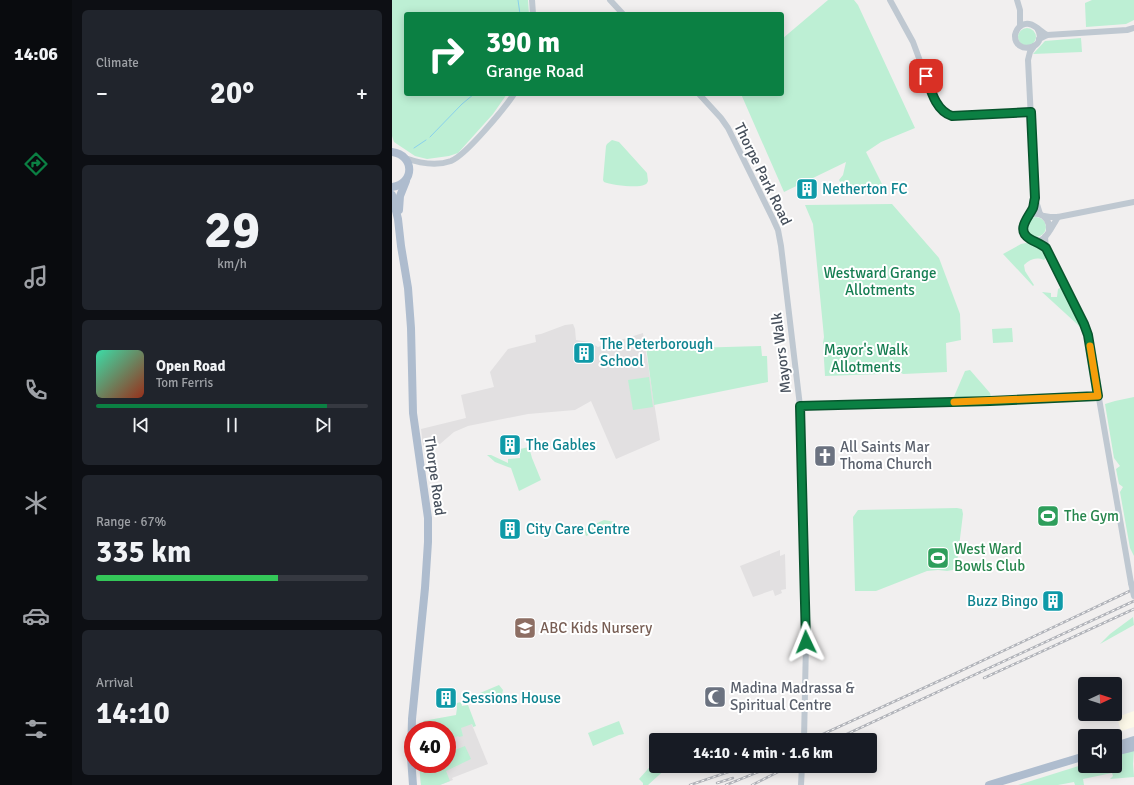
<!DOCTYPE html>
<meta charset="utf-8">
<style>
:root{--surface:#171b24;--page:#20242c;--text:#f1f3f6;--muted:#9ea1a6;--line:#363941;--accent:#0b8043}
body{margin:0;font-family:Signika,sans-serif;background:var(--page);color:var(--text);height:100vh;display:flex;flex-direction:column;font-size:15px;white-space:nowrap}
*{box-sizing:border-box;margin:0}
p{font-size:13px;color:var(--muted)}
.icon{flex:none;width:22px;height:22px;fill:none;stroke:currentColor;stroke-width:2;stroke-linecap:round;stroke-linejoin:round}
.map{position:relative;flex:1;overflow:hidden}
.side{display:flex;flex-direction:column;gap:10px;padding:10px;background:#0d0f14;width:320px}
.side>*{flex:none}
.guide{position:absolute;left:12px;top:12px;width:380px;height:84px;border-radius:4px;box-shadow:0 2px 10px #0003;background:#0b8043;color:#fff;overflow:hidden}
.needle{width:26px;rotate:86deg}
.controls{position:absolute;left:686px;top:677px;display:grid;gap:8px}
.controls a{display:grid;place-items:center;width:44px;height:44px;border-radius:4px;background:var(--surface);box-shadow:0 2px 10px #0003;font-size:20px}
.speed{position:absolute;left:12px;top:721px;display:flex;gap:8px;font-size:20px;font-weight:700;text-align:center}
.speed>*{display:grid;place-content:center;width:52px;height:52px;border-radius:50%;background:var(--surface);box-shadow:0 2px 10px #0003;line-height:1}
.speed .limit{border:6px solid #d22;background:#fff;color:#111}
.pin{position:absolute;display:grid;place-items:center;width:34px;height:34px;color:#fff;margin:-17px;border-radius:8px;box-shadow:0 2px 6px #0006}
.me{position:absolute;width:44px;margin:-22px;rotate:358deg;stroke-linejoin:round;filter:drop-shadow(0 0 3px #0008)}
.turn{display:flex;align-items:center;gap:14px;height:84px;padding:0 16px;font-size:18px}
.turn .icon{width:52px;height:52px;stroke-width:2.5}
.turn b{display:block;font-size:28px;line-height:34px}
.big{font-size:30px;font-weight:800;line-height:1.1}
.side .tile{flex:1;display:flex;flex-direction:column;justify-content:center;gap:6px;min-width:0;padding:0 14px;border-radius:6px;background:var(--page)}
.side .dial{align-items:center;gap:0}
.dial b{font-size:52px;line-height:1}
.song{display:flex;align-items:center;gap:12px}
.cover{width:48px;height:48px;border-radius:6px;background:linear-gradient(135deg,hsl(160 70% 55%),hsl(10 70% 35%))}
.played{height:4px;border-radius:2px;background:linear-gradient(90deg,var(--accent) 85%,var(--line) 85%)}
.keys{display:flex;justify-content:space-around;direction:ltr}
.heat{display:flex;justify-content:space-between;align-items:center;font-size:22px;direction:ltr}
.charge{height:6px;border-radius:3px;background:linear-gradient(90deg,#34c759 67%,var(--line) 0)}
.trip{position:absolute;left:257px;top:733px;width:228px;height:40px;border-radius:4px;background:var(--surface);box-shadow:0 2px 10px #0003;font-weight:800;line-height:40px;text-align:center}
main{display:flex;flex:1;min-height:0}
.menu{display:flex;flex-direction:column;width:72px;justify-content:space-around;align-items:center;background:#090b0e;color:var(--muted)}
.menu .icon{width:28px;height:28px}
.menu .active{color:var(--accent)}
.menu b{font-size:18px;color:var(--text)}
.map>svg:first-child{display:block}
</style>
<main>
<nav class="menu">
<b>14:06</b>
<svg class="icon active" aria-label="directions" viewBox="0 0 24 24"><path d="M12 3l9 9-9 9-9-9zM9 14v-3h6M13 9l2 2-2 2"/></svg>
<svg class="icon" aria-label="music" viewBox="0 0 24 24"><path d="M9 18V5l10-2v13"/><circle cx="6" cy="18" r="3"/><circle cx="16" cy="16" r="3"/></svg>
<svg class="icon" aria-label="phone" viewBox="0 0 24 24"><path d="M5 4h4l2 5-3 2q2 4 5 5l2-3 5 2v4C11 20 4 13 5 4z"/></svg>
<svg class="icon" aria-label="climate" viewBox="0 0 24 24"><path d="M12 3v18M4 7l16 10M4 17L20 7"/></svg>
<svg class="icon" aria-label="car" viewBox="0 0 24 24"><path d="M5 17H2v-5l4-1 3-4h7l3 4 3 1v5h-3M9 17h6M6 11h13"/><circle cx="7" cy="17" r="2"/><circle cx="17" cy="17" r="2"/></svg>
<svg class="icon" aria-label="filters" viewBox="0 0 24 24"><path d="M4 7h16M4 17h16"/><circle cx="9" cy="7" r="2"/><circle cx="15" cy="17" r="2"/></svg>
</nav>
<section class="side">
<div class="tile"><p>Climate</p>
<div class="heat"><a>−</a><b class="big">20°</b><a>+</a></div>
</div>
<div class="tile dial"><b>29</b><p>km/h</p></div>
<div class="tile">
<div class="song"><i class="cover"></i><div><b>Open Road</b><p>Tom Ferris</p></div></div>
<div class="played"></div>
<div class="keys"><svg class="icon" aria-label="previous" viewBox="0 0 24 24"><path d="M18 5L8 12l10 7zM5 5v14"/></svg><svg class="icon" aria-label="pause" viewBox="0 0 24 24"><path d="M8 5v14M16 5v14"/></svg><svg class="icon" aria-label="next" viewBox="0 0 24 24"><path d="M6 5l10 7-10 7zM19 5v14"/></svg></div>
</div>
<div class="tile"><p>Range · 67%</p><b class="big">335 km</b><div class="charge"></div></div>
<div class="tile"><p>Arrival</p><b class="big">14:10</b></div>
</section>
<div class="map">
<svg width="742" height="785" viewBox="0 0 742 785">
<rect width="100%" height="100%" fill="#f1efef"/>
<!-- commercial -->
<path fill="#fcf8e8" d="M742 711V727L729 731 725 717Z"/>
<!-- education -->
<g fill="#e2e0e1">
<path d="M181 324 183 329 184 340 197 342 206 347 251 333 268 440 224 459 199 401 183 410 136 414 76 426 62 432 48 444 31 446 29 429 74 418 69 395 102 387 98 372 116 349 144 342 143 335 149 334 173 325Z"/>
<path d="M388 550V556L393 554 394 589 389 590 390 593 383 596 381 590 361 597 348 566Z"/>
<path d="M78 720 96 764 60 778 61 780 48 785H29L27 764H55L54 730Z"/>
</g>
<!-- green -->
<g fill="#bdefd4">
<path d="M0 0H136L137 14H14V94H115L101 114 66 153 57 156 35 159 23 156 2 142 0 136Z"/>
<path d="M436 0H462L466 5 523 128 489 142 474 152 493 190C480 193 469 194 455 194L447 180 451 175 454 162 392 192 349 94H390V39Z"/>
<path d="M700 0H742V20L734 24 694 27 693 3Z"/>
<circle cx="635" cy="37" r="9"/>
<path d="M689 38 690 52 641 54 653 41Z"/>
<path d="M220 140 227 142 255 173 256 181C255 183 255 184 252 185 246 188 218 185 212 182L211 180 214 146 215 144Z"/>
<path d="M500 204 547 258 568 314 569 340 554 343 555 372 511 374 498 366 490 374 433 376 431 343 432 337 421 224 413 205Z"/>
<circle cx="644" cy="227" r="10"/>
<path d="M634 243C642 246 654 248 654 258L652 260C644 257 638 259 632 265L633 271 642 285 641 286 611 254 629 244Z"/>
<path d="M670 287 683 310 694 334 685 324 650 292 659 293V297H665L666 289Z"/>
<path d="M620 328 621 342 601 343 600 329Z"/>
<path d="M369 346 370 356H375L376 382 262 405 254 347 264 349Z"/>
<path d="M578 370 598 393 599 397 561 399 573 371Z"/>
<path d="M257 377 261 407 241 410 236 380Z"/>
<path d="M742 397V556L738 548 728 492 731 487 727 484 724 469 728 466 722 458 713 404 723 401Z"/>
<path d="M137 447 140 458 149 480 127 491 119 468 103 462 95 455H99L116 463V459L128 458V449Z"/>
<path d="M565 508 570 509 571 514 565 563 561 570 555 571 546 570 535 571 484 591H463L461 517 466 510Z"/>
<path d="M212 520 223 522 221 525 194 536 192 529Z"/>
<path d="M741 617 742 625 708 644 718 634Z"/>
<path d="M107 685 111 690 110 694 92 700 91 702 89 701 87 695 88 693Z"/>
<path d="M69 702 70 706 76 705 84 726 81 727 80 724 69 728 71 736 67 737 66 736 55 740V730H29L31 721 64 715 65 708V703Z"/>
<path d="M227 721 232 734 227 735 201 746 196 733Z"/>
<path d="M73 746 79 759 54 771 58 781 48 785H29L27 764H55V753Z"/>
<path d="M742 750 741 764 742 777 718 779 721 776 720 773 691 779 692 785H683L682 782 666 785H626L693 764V766H723V755Z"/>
<path d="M264 760V766H277L256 785H251V783L247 779Z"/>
</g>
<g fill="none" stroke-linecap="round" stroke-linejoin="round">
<!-- stream -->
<g stroke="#8ad1ec" stroke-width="1">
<path d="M126 0 128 14"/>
<path d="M38 137 70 104 82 94"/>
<path d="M22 148 34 140"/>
</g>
<!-- minor -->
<g stroke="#bfc8d1" stroke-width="6">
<path d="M140 0 141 14"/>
<path d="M218 0 231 14"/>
<path d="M498 0 521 42 538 88 548 108 552 112 560 116 639 112"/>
<path d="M625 0 628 10V26"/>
<path d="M645 28C658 49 622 56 623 35 624 31 626 27 630 25 640 20 647 31 655 35"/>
<path d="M647 39 655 35 735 30 742 28"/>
<path d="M642 46 638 52 636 60 643 198 648 214"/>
<path d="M307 94 329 118 336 128 381 219 386 230 389 246 408 406 414 642 412 740"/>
<path d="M13 158C27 163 45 166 59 161 74 155 112 109 122 94"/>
<path d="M652 216 658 217H666L742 202"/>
<path d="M657 230C659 213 637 207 632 223 627 235 642 246 652 238 657 234 662 223 666 217"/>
<path d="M653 237 654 249 686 310 696 335 739 583"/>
<path d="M408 406 598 401 706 396"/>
<path d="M409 785 410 766"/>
</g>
<!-- major -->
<g stroke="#aebcce" stroke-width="8">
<path d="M0 152C23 155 23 184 0 187"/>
<path d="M0 195 6 219 9 246 16 288 19 328 21 413 36 518V542L33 588 20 719 19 757 21 785"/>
<path d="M7 210 8 196 14 181"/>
<path d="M723 746 742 740"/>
<path d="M723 752 742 747"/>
<path d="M597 785 693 756"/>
</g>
<!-- rail casing -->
<g stroke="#b1b3b9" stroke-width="2.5">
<g id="rail">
<path d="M592 678 742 609"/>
<path d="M418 740 560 675 742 589"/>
<path d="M442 740 742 601"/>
<path d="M325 783 341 778"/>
<path d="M298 785 354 766"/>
<path d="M334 785 381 766"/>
<path d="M360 785 398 766"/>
</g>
</g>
<!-- rail -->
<use href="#rail" stroke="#fff" stroke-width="1" stroke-dasharray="3" stroke-linecap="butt"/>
<!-- minor-bridge -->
<path stroke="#bfc8d1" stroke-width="6" d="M739 583 742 596"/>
</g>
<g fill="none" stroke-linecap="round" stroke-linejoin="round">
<!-- route casing -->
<g stroke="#07532c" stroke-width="10">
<path id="route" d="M414 642 408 406 598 401 706 396 696 335 692 324 654 248C649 244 643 242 638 239 623 230 637 217 641 208 642 205 642 201 643 198L639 112 560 116C544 111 539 91 534 76"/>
</g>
<!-- route -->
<use href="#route" stroke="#0b8043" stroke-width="7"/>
<!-- slow -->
<path stroke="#f59e0b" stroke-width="7" d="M562 402 706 396 698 346"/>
</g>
<!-- icons -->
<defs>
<g id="building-square" transform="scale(1.15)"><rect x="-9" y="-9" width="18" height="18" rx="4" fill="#0f9aa8" stroke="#fff"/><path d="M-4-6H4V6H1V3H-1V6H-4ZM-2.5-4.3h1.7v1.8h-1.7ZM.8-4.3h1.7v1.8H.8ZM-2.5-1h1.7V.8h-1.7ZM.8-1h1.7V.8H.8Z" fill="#fff"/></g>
<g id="church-square" transform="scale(1.15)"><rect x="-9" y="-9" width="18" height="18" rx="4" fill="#6b7280" stroke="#fff"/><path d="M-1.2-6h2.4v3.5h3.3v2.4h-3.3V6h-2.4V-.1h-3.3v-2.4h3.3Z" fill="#fff"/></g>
<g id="stadium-square" transform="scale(1.15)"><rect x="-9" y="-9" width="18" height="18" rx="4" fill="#2e9e5b" stroke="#fff"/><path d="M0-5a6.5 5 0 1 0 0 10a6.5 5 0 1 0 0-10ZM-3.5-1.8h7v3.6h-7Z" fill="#fff"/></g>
<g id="school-square" transform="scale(1.15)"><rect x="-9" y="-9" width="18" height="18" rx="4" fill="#8d6e63" stroke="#fff"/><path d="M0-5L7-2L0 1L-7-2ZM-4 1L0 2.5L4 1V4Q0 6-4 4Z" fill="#fff"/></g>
<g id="mosque-square" transform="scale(1.15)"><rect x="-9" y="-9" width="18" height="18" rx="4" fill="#6b7280" stroke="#fff"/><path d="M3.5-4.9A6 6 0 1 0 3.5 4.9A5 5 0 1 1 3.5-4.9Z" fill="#fff"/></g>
</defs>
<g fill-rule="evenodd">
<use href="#building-square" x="415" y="189"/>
<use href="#building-square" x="192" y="353"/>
<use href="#building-square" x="118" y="445"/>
<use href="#church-square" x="433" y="456"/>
<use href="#stadium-square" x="656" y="516"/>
<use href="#building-square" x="118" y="529"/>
<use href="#stadium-square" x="546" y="558"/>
<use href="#building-square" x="661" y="601"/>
<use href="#school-square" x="133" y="628"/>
<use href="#mosque-square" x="323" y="697"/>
<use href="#building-square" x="54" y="698"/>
</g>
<g text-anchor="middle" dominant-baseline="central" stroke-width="4" stroke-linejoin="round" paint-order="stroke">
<!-- street labels -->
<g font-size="15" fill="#47505c" stroke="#fff">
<text transform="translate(371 174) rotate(64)">Thorpe Park Road</text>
<text transform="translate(389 353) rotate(-97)">Mayors Walk</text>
<text transform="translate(43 476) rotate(82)">Thorpe Road</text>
</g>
<!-- culture labels -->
<g font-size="15" fill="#0d838f" stroke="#fff" text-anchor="start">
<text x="430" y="189">Netherton FC</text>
<text x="208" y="344">The Peterborough<tspan x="208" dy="17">School</tspan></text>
<text x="134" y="445">The Gables</text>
<text x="134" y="529">City Care Centre</text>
<text x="646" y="601" text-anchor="end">Buzz Bingo</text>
<text x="70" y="698">Sessions House</text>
</g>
<!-- park labels -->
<g font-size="15" fill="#167e52" stroke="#fff">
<text x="488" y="273">Westward Grange<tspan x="488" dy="17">Allotments</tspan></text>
<text x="474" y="350">Mayor's Walk<tspan x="474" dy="17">Allotments</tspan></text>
</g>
<!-- worship labels -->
<g font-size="15" fill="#5b616d" stroke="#fff" text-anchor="start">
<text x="448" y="447">All Saints Mar<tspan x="448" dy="17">Thoma Church</tspan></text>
<text x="338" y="688">Madina Madrassa &amp;<tspan x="338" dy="17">Spiritual Centre</tspan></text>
</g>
<!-- leisure labels -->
<g font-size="15" fill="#27864d" stroke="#fff" text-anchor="start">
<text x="672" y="516">The Gym</text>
<text x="562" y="549">West Ward<tspan x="562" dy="17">Bowls Club</tspan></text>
</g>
<!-- education labels -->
<g font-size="15" fill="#785e54" stroke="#fff" text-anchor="start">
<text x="148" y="628">ABC Kids Nursery</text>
</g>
</g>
</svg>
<div class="controls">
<a><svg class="needle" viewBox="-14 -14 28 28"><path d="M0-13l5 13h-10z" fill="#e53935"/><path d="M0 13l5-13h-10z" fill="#9ea1a6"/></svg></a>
<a><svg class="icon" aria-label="sound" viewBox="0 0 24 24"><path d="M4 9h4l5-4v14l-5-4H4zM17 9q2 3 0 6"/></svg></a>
</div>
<div class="speed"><div class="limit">40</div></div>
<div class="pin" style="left:534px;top:76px;background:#d93025"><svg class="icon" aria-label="arrive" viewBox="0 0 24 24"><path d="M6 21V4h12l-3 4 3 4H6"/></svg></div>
<svg class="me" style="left:414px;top:642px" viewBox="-20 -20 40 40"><path d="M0-17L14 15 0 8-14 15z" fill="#0b8043" stroke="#fff" stroke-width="4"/></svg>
<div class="trip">14:10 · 4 min · 1.6 km</div>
<div class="guide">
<div class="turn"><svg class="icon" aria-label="right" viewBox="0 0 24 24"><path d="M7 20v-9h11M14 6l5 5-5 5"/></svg><div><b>390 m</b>Grange Road</div></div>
</div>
</div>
</main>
